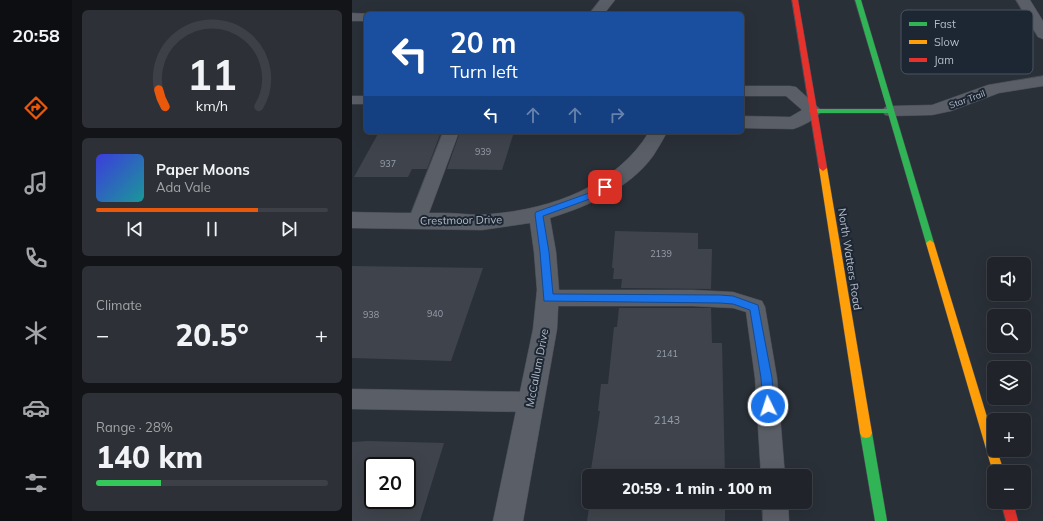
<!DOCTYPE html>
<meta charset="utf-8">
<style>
:root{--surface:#20242a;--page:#2d3036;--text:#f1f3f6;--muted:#a2a4a8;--line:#3d4147;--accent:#ea580c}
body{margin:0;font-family:Mulish,sans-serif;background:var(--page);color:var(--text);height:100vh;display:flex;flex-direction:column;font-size:15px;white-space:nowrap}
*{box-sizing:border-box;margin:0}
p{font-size:13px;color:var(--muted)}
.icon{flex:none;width:22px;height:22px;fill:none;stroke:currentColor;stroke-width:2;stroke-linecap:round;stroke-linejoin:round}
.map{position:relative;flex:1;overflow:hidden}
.drawer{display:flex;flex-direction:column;gap:10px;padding:10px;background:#121417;width:280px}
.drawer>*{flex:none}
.banner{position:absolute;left:12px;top:12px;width:380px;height:122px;border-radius:6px;box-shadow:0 4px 16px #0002,0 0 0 1px var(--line);background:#1a4fa0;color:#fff;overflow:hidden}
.tools{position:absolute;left:635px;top:257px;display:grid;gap:8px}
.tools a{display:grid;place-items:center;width:44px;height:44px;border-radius:6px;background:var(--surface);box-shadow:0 4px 16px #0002,0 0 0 1px var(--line);font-size:20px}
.speed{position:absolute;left:12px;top:457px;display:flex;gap:8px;font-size:20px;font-weight:700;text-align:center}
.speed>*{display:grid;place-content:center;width:52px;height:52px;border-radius:50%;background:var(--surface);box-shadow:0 4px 16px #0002,0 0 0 1px var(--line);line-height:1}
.speed .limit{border:2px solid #111;border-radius:6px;background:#fff;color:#111}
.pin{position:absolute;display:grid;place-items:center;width:34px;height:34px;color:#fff;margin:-17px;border-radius:8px;box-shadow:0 2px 6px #0006}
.me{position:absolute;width:44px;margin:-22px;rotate:356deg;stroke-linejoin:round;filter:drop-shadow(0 0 3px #0008)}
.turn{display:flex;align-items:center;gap:14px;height:84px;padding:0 20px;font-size:18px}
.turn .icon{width:52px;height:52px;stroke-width:2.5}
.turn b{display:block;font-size:28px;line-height:34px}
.lanes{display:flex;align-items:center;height:38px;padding:0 20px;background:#0003;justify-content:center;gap:20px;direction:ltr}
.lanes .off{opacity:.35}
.big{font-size:30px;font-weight:800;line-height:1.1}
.drawer .card{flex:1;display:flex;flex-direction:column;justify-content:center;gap:6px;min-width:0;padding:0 14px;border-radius:6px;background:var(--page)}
.drawer .dial{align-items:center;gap:0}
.dial svg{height:104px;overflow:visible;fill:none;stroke:var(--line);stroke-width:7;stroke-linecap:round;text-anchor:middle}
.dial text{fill:var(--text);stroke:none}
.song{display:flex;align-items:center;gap:12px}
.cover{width:48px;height:48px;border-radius:6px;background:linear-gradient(135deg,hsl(240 70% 55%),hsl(180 70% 35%))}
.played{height:4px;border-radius:2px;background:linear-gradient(90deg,var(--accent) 70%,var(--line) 70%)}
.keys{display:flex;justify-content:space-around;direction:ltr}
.heat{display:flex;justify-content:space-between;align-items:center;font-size:22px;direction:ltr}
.charge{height:6px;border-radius:3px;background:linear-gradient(90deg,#34c759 28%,var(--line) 0)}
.trip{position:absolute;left:230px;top:469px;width:230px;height:40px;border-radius:6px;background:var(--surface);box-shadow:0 4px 16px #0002,0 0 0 1px var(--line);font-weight:800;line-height:40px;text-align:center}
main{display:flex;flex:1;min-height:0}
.tab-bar{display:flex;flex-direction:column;width:72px;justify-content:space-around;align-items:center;background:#0d0e11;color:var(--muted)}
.tab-bar .icon{width:28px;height:28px}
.tab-bar .active{color:var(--accent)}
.tab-bar b{font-size:18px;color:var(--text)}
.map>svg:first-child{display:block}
</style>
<main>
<nav class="tab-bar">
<b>20:58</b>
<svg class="icon active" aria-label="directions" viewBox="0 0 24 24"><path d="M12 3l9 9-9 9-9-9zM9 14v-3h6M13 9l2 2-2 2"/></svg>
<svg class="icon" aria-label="music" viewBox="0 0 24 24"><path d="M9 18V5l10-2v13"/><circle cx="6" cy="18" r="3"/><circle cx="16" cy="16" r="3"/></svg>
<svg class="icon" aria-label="phone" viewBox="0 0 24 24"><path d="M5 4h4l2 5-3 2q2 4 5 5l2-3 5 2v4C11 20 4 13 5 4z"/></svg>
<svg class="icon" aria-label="climate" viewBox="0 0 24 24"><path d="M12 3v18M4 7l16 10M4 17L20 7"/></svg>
<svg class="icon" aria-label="car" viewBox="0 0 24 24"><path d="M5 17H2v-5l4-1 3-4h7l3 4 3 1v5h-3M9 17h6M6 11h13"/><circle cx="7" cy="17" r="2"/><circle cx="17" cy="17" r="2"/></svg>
<svg class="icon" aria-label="filters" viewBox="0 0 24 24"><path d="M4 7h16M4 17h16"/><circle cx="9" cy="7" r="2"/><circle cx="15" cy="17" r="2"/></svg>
</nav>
<section class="drawer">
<div class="card dial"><svg viewBox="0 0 100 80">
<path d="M14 69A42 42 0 1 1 86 69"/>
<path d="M14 69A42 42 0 0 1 9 56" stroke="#ea580c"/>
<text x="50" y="56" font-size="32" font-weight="700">11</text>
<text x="50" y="72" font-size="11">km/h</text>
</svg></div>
<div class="card">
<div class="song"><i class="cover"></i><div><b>Paper Moons</b><p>Ada Vale</p></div></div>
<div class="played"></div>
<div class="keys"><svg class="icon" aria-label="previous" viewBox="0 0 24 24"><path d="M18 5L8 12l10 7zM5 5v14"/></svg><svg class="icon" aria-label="pause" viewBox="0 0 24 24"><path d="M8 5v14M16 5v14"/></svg><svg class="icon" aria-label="next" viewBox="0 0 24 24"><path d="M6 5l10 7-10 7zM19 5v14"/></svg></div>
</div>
<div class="card"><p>Climate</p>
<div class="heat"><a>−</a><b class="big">20.5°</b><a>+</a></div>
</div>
<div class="card"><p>Range · 28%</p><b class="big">140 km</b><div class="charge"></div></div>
</section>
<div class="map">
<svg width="691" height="521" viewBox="0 0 691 521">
<rect width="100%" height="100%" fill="#2a3038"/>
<!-- building -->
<g fill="#3f444c" fill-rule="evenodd">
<path d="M27 132H89L75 169H60L56 177H2Z"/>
<path d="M108 132H162L150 170 95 169Z"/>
<path d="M263 231 346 233V249H360L359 289 269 288 270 279H261L262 268H260Z"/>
<path d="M0 266 131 268 99 361 0 358Z"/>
<path d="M267 308H359L360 343H370L373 476H238L248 411H246L249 384H256L262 327H265Z"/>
<path d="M16 441 92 443 68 521H0V442ZM21 466H55V500H21Z"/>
<path d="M237 486V502H373V521H235L237 508H234Z"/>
</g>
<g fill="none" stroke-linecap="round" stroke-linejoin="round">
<!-- lane casing -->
<g stroke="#484c55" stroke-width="1">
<g id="lane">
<rect x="0" y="96" width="14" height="8"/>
<path d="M91 132H107L74 221 71 226 65 228 59 226 56 221Z"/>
<path d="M196 290H341L381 292 410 301 413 307 425 378 433 476H409L403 378 394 312 381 308 341 306H196L189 304 186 298 189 292Z"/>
<path d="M0 389 179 392 187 395 190 402 187 409 179 412 0 409Z"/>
<path d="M410 502H436L437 521H411Z"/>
</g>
</g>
<!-- street casing -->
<g stroke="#484c55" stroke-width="1">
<g id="street">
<path d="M248 0H263L252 14H237Z"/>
<path d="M664 0H678L691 21V39L686 37Z"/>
<path d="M0 13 19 14H14V21H0Z"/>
<path d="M691 76V86L647 93 599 111 580 115 539 116 533 115 530 111 533 107 539 106 580 105 636 85Z"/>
<path d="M390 86H438L444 87 470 111C464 119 451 126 441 129L390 128V116L438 117 450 110 434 96H390Z"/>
<path d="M297 132H315C311 140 306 148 301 156 277 189 236 206 198 218L204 252 207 290 205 329 171 521H141L181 329 185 290 182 252 178 223 130 230 0 228V212C30 213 61 213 91 213 107 213 123 216 139 214 200 209 264 186 297 132Z"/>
</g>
</g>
<!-- fast casing -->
<g stroke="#484c55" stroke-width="1">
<g id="fast">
<path d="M503 0H509L582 243 581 245 578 246 574 243 536 113H461L457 111 461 109H535Z"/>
<path d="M514 428 518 429 520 433 535 521H523L508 433 510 429Z"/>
</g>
</g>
<!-- slow casing -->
<g stroke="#484c55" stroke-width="1">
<g id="slow">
<path d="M471 165 475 168 520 433 518 437 514 438 510 437 508 433 467 168Z"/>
<path d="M578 240 582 243 642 440V450H645L652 472H642V476L574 243Z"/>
</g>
</g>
<!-- jam casing -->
<g stroke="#484c55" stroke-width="1">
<g id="jam">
<path d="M440 0H446L475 168 471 171 467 168Z"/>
<path d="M649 502H661L666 521H654Z"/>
</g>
</g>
<!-- lane -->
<use href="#lane" fill="#5a5e66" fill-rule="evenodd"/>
<!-- street -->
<use href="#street" fill="#5a5e66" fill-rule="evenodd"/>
<!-- fast -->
<use href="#fast" fill="#30b455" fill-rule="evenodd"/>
<!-- slow -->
<use href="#slow" fill="#ff9f0a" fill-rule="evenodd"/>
<!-- jam -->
<use href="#jam" fill="#e5322d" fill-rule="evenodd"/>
</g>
<!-- route -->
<path fill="#1a73e8" stroke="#114b97" d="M253 184 257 187 256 189 243 197 191 216 197 252 201 294 368 295 381 296 406 305 420 378 422 406 420 410 416 411 412 410 411 406 409 378 398 310 381 304 368 303 192 301 188 252 183 214 184 212 237 193Z"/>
<g text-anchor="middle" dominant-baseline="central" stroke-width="4" stroke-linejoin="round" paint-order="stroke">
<!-- far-street labels -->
<g font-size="9" fill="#b4bcc9" stroke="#1d2633">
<text transform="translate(615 99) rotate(-20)">Star Trail</text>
</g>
<!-- number labels -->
<g font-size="9" fill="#979eaa">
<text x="131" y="151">939</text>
<text x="36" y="163">937</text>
<text x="309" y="253">2139</text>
<text x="83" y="313">940</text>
<text x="19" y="314">938</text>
<text x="315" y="353">2141</text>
</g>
<!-- street labels -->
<g font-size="11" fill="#b4bcc9" stroke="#1d2633">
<text transform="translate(109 220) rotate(-1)">Crestmoor Drive</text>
<text transform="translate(498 259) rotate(81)">North Watters Road</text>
<text transform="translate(185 368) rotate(-79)">McCallum Drive</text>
</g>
<!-- near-number labels -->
<g font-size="11" fill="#979eaa">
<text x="315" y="420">2143</text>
</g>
</g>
<!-- legend -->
<rect x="549" y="10" width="132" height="64" rx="6" fill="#1d2633" stroke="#4a5360" stroke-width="1"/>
<rect x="557" y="22" width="18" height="4" fill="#30b455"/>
<rect x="557" y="40" width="18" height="4" fill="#ff9f0a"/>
<rect x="557" y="58" width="18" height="4" fill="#e5322d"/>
<g font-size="11" fill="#b4bcc9">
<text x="582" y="28">Fast</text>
<text x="582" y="46">Slow</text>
<text x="582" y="64">Jam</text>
</g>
</svg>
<div class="tools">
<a><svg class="icon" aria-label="sound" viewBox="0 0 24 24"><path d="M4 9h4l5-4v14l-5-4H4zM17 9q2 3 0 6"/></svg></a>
<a><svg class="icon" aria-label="search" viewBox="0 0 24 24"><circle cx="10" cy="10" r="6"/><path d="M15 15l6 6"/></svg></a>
<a><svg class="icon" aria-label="layers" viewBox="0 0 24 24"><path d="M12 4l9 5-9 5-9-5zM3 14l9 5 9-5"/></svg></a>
<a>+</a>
<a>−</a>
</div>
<div class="speed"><div class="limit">20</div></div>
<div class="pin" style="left:253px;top:187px;background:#d93025"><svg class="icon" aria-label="arrive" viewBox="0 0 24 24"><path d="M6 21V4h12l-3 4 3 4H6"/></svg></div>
<svg class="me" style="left:416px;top:406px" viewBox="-20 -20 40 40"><circle r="17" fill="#1a73e8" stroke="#fff" stroke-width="3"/><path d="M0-11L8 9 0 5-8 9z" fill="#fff"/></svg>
<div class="trip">20:59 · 1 min · 100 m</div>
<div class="banner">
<div class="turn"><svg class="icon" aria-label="left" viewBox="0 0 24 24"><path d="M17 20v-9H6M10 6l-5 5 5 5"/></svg><div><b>20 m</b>Turn left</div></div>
<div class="lanes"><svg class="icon" aria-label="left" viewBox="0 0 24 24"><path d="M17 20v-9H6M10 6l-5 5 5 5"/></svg><svg class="icon off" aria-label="ahead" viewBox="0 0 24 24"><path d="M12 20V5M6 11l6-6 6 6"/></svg><svg class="icon off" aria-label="ahead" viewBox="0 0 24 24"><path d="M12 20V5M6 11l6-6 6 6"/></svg><svg class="icon off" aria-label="right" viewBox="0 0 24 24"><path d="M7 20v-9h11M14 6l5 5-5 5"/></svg></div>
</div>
</div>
</main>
